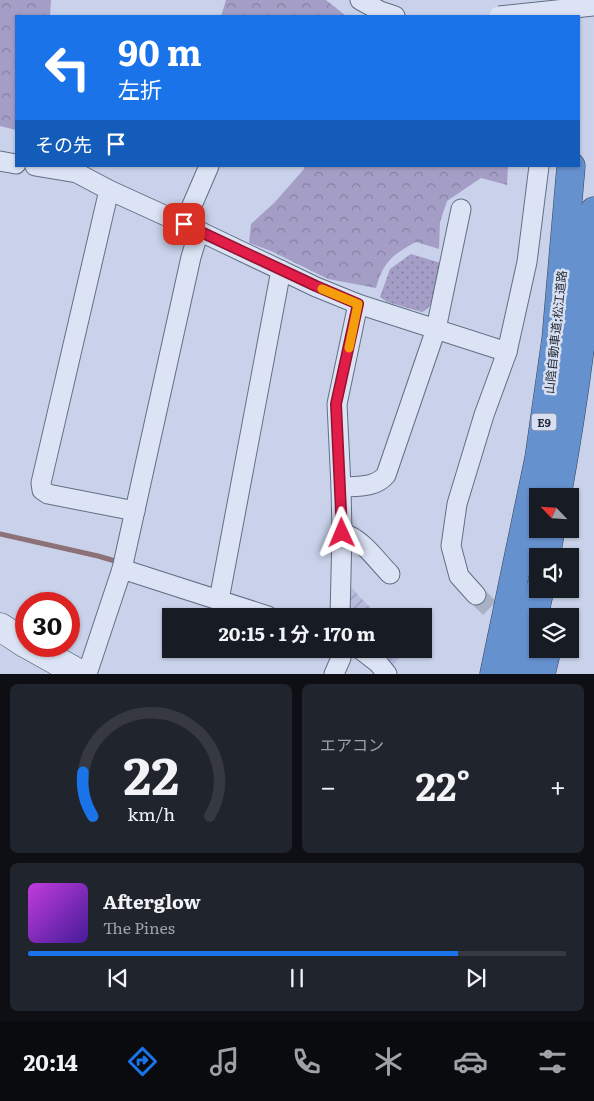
<!DOCTYPE html>
<html lang="ja">
<meta charset="utf-8">
<style>
:root{--surface:#171b24;--page:#20242c;--text:#f1f3f6;--muted:#9ea1a6;--line:#363941;--accent:#1a73e8}
body{margin:0;font-family:Literata,"Noto Sans JP",serif;background:var(--page);color:var(--text);height:100vh;display:flex;flex-direction:column;font-size:19px;white-space:nowrap}
*{box-sizing:border-box;margin:0}
p{font-size:16px;color:var(--muted)}
.icon{flex:none;width:28px;height:28px;fill:none;stroke:currentColor;stroke-width:2;stroke-linecap:round;stroke-linejoin:round}
.map{position:relative;height:674px;overflow:hidden}
.side{display:flex;flex-direction:column;gap:10px;padding:10px;background:#0d0f14;flex:1}
.side>*{flex:none}
.banner{position:absolute;left:15px;top:15px;width:565px;height:152px;border-radius:0px;box-shadow:0 1px 4px #0004;background:#1a73e8;color:#fff;overflow:hidden}
.needle{width:32px;rotate:295deg}
.buttons{position:absolute;left:529px;top:488px;display:grid;gap:10px}
.buttons a{display:grid;place-items:center;width:50px;height:50px;border-radius:0px;background:var(--surface);box-shadow:0 1px 4px #0004;font-size:25px}
.speed{position:absolute;left:15px;top:592px;display:flex;gap:10px;font-size:25px;font-weight:700;text-align:center}
.speed>*{display:grid;place-content:center;width:65px;height:65px;border-radius:50%;background:var(--surface);box-shadow:0 1px 4px #0004;line-height:1}
.speed .limit{border:8px solid #d22;background:#fff;color:#111}
.pin{position:absolute;display:grid;place-items:center;width:42px;height:42px;color:#fff;margin:-21px;border-radius:10px;box-shadow:0 2px 8px #0006}
.me{position:absolute;width:55px;margin:-28px;rotate:359deg;stroke-linejoin:round;filter:drop-shadow(0 0 4px #0008)}
.turn{display:flex;align-items:center;gap:18px;height:105px;padding:0 20px;font-size:22px}
.turn .icon{width:65px;height:65px;stroke-width:2.5}
.turn b{display:block;font-size:35px;line-height:42px}
.then{display:flex;align-items:center;height:48px;padding:0 20px;background:#0003;gap:10px;font-size:19px}
.big{font-size:38px;font-weight:700;line-height:1.1}
.side .widget{flex:1;display:flex;flex-direction:column;justify-content:center;gap:8px;min-width:0;padding:0 18px;border-radius:8px;background:var(--page)}
.side .dial{align-items:center;gap:0}
.dial svg{height:130px;overflow:visible;fill:none;stroke:var(--line);stroke-width:7;stroke-linecap:round;text-anchor:middle}
.dial text{fill:var(--text);stroke:none}
.song{display:flex;align-items:center;gap:15px}
.cover{width:60px;height:60px;border-radius:8px;background:linear-gradient(135deg,hsl(290 70% 55%),hsl(260 70% 35%))}
.played{height:5px;border-radius:2px;background:linear-gradient(90deg,var(--accent) 80%,var(--line) 80%)}
.keys{display:flex;justify-content:space-around;direction:ltr}
.heat{display:flex;justify-content:space-between;align-items:center;font-size:28px;direction:ltr}
.side .tiles{flex:1;display:grid;gap:10px;grid-template-columns:1fr 1fr}
.widget:last-child{grid-column:span 2}
.trip{position:absolute;left:162px;top:608px;width:270px;height:50px;border-radius:0px;background:var(--surface);box-shadow:0 1px 4px #0004;font-weight:700;line-height:50px;text-align:center}
.dock{display:flex;height:80px;justify-content:space-around;align-items:center;background:#090b0e;color:var(--muted)}
.dock .icon{width:35px;height:35px}
.dock .on{color:var(--accent)}
.dock b{font-size:22px;color:var(--text)}
.map>svg:first-child{display:block}
</style>
<div class="map">
<svg width="594" height="674" viewBox="0 0 594 674">
<defs>
<pattern id="farmland-furrows" width="10" height="10" patternUnits="userSpaceOnUse" patternTransform="scale(1.25)"><rect width="10" height="10" fill="#b8bddf"/><path d="M-1 1l2-2M0 10L10 0M9 11l2-2" fill="none" stroke="#959ab6"/></pattern>
<pattern id="green-dots" width="8" height="8" patternUnits="userSpaceOnUse" patternTransform="scale(1.25)"><rect width="8" height="8" fill="#a49ec7"/><path d="M2 2h.1M6 6h.1" fill="none" stroke="#8581a2" stroke-width="1.8" stroke-linecap="round"/></pattern>
<pattern id="forest-crowns" width="20" height="18" patternUnits="userSpaceOnUse" patternTransform="scale(1.25)"><rect width="20" height="18" fill="#a49ec7"/><path d="M2 6a3 3 0 1 1 6 0M12 15a3 3 0 1 1 6 0" fill="none" stroke="#8581a2"/></pattern>
</defs>
<rect width="100%" height="100%" fill="#c9d2ea"/>
<!-- farmland -->
<g fill="url(#farmland-furrows)">
<path d="M347 583 378 616H347Z"/>
<path d="M376 649H408L393 665Z"/>
</g>
<!-- green -->
<path fill="url(#green-dots)" d="M411 254 441 263C438 278 438 306 422 312L387 302 380 297 390 269Z"/>
<!-- forest -->
<g fill="url(#forest-crowns)">
<path d="M0 0H51L50 16H16V130L0 126Z"/>
<path d="M226 0H326L346 16H221Z"/>
<path d="M304 166H508L507 185 481 178 447 201 440 222 439 249 416 242C393 254 383 262 376 288L328 279 271 251 249 243 251 224 275 202 304 169Z"/>
</g>
<g fill="none" stroke-linecap="round" stroke-linejoin="round">
<!-- stream -->
<path stroke="#8c7177" stroke-width="5" d="M0 534 98 556 115 561"/>
<!-- minor-tunnel -->
<path stroke="#a8b1c6" stroke-width="19" stroke-dasharray="19 9" stroke-linecap="butt" d="M476 595 512 629"/>
<!-- minor casing -->
<g stroke="#607084" stroke-width="21">
<g id="minor">
<path d="M360 0 380 11 395 16"/>
<path d="M0 161 16 164"/>
<path d="M35 166 77 173 109 190 199 231 316 287 358 304 507 352"/>
<path d="M109 190 41 483 42 490 48 494 135 511"/>
<path d="M184 224 209 166"/>
<path d="M358 304 337 404 341 487C358 486 375 488 386 475L436 329 461 209"/>
<path d="M342 533C362 538 376 560 390 574"/>
<path d="M122 569 268 616"/>
<path d="M476 595 459 576 451 546 457 504 484 415 507 352 527 262 539 166"/>
<path d="M219 600 281 270"/>
<path d="M340 616 342 533 341 487"/>
<path d="M360 649 378 663 387 674"/>
<path d="M87 674 122 569 191 257 199 231"/>
<path d="M334 674 341 658V649"/>
</g>
</g>
<!-- secondary casing -->
<g stroke="#435466" stroke-width="29">
<g id="secondary">
<path d="M0 627 26 644"/>
<path d="M30 646 80 674"/>
</g>
</g>
<!-- motorway casing -->
<g stroke="#334453" stroke-width="29">
<g id="motorway">
<path d="M557 496C574 402 587 307 594 211"/>
<path d="M546 556 551 529"/>
<path d="M494 674 539 458 556 339 571 166"/>
<path d="M521 674 540 589"/>
<path d="M541 674 547 649"/>
</g>
</g>
<!-- minor -->
<use href="#minor" stroke="#dce3f5" stroke-width="19"/>
<!-- secondary -->
<use href="#secondary" stroke="#dce3f5" stroke-width="28"/>
<!-- motorway -->
<use href="#motorway" stroke="#6591ce" stroke-width="28"/>
<!-- minor-bridge casing -->
<g stroke="#607084" stroke-width="21" stroke-linecap="butt">
<path id="minor-bridge" d="M499 16 594 6"/>
</g>
<!-- minor-bridge -->
<use href="#minor-bridge" stroke="#dce3f5" stroke-width="19"/>
</g>
<g fill="none" stroke-linecap="round" stroke-linejoin="round">
<!-- route casing -->
<g stroke="#92132f" stroke-width="12">
<path id="route" d="M184 224 316 286 358 304 336 404 342 533"/>
</g>
<!-- route -->
<use href="#route" stroke="#e11d48" stroke-width="9"/>
<!-- slow -->
<path stroke="#f59e0b" stroke-width="9" d="M322 289 358 304 349 348"/>
</g>
<g text-anchor="middle" dominant-baseline="central" stroke-width="5" stroke-linejoin="round" paint-order="stroke">
<!-- shield labels -->
<rect fill="#d8dff2" stroke="#59626f" stroke-width="1" x="531.5" y="413.5" width="25" height="17" rx="4"/>
<g font-size="11" font-weight="bold" fill="#222c37">
<text x="544" y="422">E9</text>
</g>
<!-- street labels -->
<g font-size="12" fill="#222c37" stroke="#d8dff2">
<text transform="translate(555 332) rotate(-84)">山陰自動車道;松江道路</text>
</g>
</g>
</svg>
<div class="buttons">
<a><svg class="needle" viewBox="-14 -14 28 28"><path d="M0-13l5 13h-10z" fill="#e53935"/><path d="M0 13l5-13h-10z" fill="#9ea1a6"/></svg></a>
<a><svg class="icon" aria-label="sound" viewBox="0 0 24 24"><path d="M4 9h4l5-4v14l-5-4H4zM17 9q2 3 0 6"/></svg></a>
<a><svg class="icon" aria-label="layers" viewBox="0 0 24 24"><path d="M12 4l9 5-9 5-9-5zM3 14l9 5 9-5"/></svg></a>
</div>
<div class="speed"><div class="limit">30</div></div>
<div class="pin" style="left:184px;top:224px;background:#d93025"><svg class="icon" aria-label="arrive" viewBox="0 0 24 24"><path d="M6 21V4h12l-3 4 3 4H6"/></svg></div>
<svg class="me" style="left:342px;top:533px" viewBox="-20 -20 40 40"><path d="M0-17L14 15 0 8-14 15z" fill="#e11d48" stroke="#fff" stroke-width="4"/></svg>
<div class="trip">20:15 · 1 分 · 170 m</div>
<div class="banner">
<div class="turn"><svg class="icon" aria-label="left" viewBox="0 0 24 24"><path d="M17 20v-9H6M10 6l-5 5 5 5"/></svg><div><b>90 m</b>左折</div></div>
<div class="then">その先<svg class="icon" aria-label="arrive" viewBox="0 0 24 24"><path d="M6 21V4h12l-3 4 3 4H6"/></svg></div>
</div>
</div>
<section class="side">
<div class="tiles">
<div class="widget dial"><svg viewBox="0 0 100 80">
<path d="M14 69A42 42 0 1 1 86 69"/>
<path d="M14 69A42 42 0 0 1 8 42" stroke="#1a73e8"/>
<text x="50" y="56" font-size="32" font-weight="700">22</text>
<text x="50" y="72" font-size="11">km/h</text>
</svg></div>
<div class="widget"><p>エアコン</p>
<div class="heat"><a>−</a><b class="big">22°</b><a>+</a></div>
</div>
<div class="widget">
<div class="song"><i class="cover"></i><div><b>Afterglow</b><p>The Pines</p></div></div>
<div class="played"></div>
<div class="keys"><svg class="icon" aria-label="previous" viewBox="0 0 24 24"><path d="M18 5L8 12l10 7zM5 5v14"/></svg><svg class="icon" aria-label="pause" viewBox="0 0 24 24"><path d="M8 5v14M16 5v14"/></svg><svg class="icon" aria-label="next" viewBox="0 0 24 24"><path d="M6 5l10 7-10 7zM19 5v14"/></svg></div>
</div>
</div>
</section>
<nav class="dock">
<b>20:14</b>
<svg class="icon on" aria-label="directions" viewBox="0 0 24 24"><path d="M12 3l9 9-9 9-9-9zM9 14v-3h6M13 9l2 2-2 2"/></svg>
<svg class="icon" aria-label="music" viewBox="0 0 24 24"><path d="M9 18V5l10-2v13"/><circle cx="6" cy="18" r="3"/><circle cx="16" cy="16" r="3"/></svg>
<svg class="icon" aria-label="phone" viewBox="0 0 24 24"><path d="M5 4h4l2 5-3 2q2 4 5 5l2-3 5 2v4C11 20 4 13 5 4z"/></svg>
<svg class="icon" aria-label="climate" viewBox="0 0 24 24"><path d="M12 3v18M4 7l16 10M4 17L20 7"/></svg>
<svg class="icon" aria-label="car" viewBox="0 0 24 24"><path d="M5 17H2v-5l4-1 3-4h7l3 4 3 1v5h-3M9 17h6M6 11h13"/><circle cx="7" cy="17" r="2"/><circle cx="17" cy="17" r="2"/></svg>
<svg class="icon" aria-label="filters" viewBox="0 0 24 24"><path d="M4 7h16M4 17h16"/><circle cx="9" cy="7" r="2"/><circle cx="15" cy="17" r="2"/></svg>
</nav>
